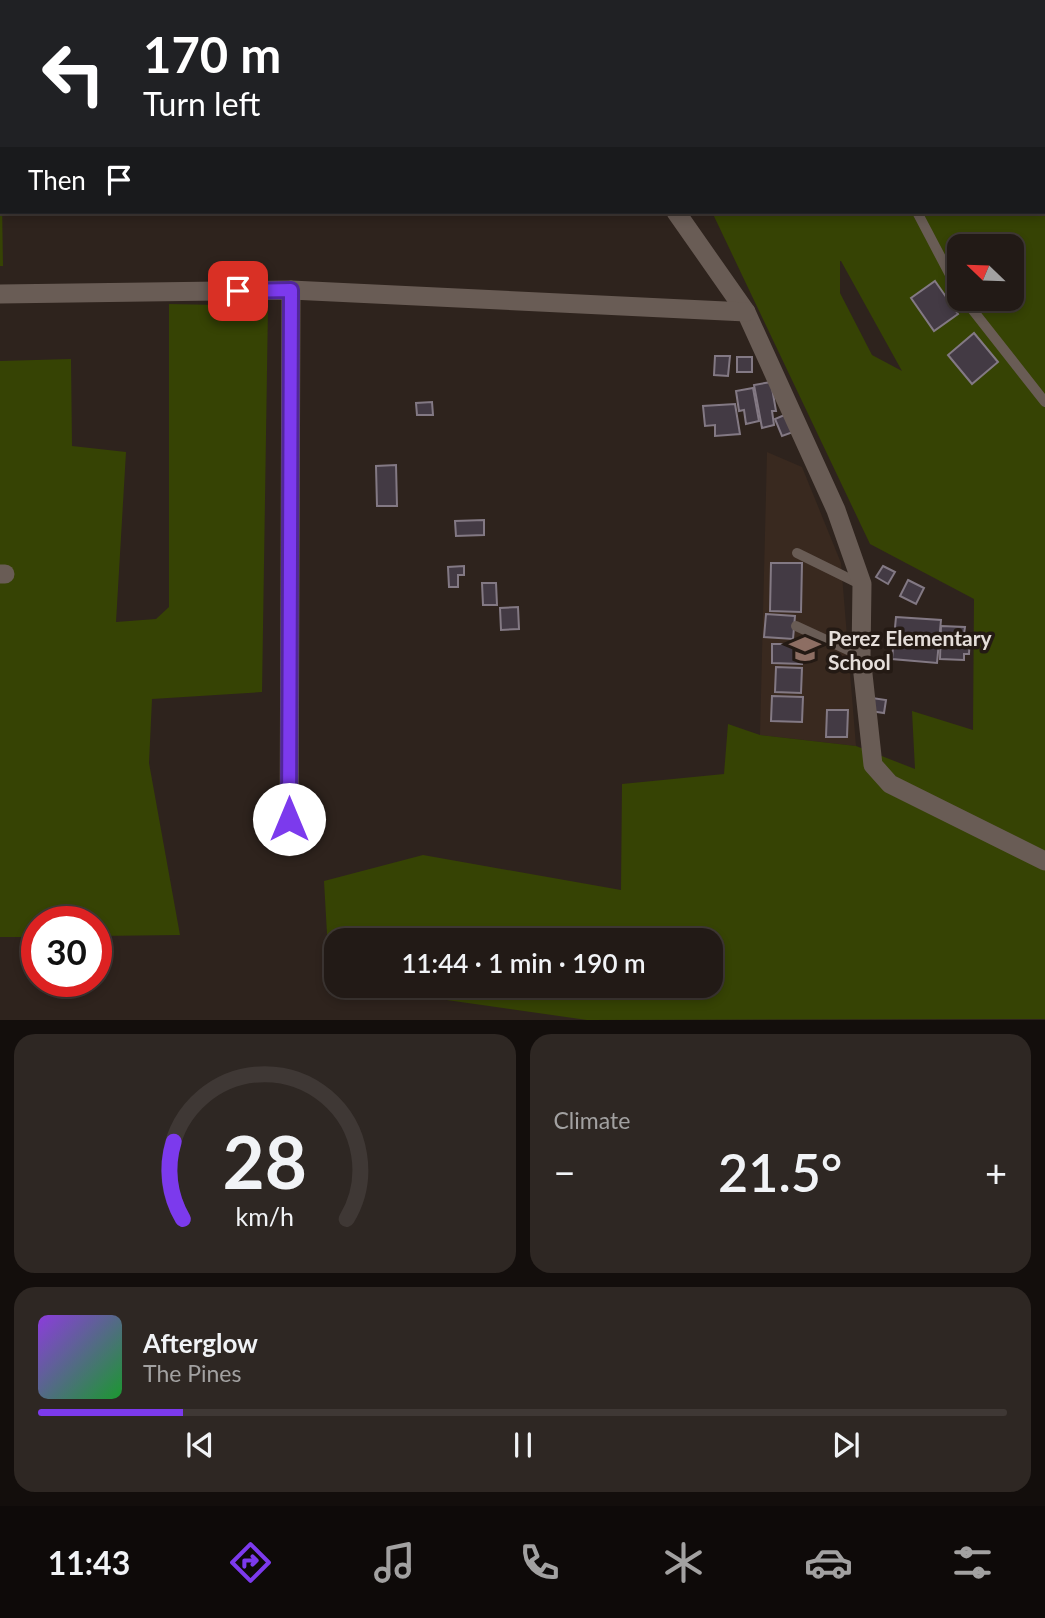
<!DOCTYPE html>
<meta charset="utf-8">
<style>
:root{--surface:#221a16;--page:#2e2723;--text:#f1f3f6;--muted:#a2a1a1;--line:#3f3835;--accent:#7c3aed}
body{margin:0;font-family:Lato,sans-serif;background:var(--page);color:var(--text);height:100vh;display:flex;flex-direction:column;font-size:26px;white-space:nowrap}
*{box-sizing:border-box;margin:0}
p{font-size:23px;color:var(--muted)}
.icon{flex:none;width:38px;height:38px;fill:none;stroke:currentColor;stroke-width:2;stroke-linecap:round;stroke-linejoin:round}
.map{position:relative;height:1020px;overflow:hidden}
.sheet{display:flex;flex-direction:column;gap:14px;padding:14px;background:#130e0c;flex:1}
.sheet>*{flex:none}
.banner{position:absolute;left:0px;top:0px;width:1046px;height:214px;box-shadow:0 4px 10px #0003,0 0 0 2px var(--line);background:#202124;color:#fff;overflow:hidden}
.needle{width:46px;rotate:293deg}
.fabs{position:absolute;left:947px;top:234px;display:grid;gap:14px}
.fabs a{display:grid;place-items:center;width:77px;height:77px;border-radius:14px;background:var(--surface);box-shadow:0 4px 10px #0003,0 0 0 2px var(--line);font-size:35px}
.speed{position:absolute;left:21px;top:906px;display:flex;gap:14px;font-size:35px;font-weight:700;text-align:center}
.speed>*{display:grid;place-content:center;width:91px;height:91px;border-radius:50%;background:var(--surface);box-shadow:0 4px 10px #0003,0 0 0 2px var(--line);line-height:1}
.speed .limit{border:10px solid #d22;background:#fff;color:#111}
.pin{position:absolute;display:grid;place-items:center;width:60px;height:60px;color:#fff;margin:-30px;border-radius:14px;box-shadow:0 4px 10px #0006}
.me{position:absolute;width:77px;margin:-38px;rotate:0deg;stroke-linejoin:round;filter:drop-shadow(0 0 5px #0008)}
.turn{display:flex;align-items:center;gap:24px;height:147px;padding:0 28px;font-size:32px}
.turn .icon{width:91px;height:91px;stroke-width:2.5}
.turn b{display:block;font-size:49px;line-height:60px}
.then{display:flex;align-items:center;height:66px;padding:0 28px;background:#0003;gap:14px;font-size:26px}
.big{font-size:52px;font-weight:600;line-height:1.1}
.sheet .card{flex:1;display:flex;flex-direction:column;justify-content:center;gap:10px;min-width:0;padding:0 24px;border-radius:21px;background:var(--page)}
.sheet .dial{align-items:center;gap:0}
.dial svg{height:182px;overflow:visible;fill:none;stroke:var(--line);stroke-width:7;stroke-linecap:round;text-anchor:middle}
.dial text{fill:var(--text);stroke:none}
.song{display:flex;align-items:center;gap:21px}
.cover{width:84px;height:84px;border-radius:10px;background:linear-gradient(135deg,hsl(270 70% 55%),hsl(130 70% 35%))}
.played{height:7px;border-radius:4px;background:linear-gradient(90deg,var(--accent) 15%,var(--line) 15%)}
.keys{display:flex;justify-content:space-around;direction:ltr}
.heat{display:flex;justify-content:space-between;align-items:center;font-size:38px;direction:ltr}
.sheet .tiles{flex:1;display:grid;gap:14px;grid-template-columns:1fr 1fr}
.card:last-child{grid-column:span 2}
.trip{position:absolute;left:324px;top:928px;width:399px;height:70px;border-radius:21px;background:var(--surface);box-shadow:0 4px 10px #0003,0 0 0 2px var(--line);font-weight:600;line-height:70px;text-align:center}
.tab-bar{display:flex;height:112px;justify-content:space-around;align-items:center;background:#0e0a09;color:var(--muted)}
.tab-bar .icon{width:49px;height:49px}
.tab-bar .selected{color:var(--accent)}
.tab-bar b{font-size:32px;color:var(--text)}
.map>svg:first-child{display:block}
</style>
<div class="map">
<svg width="1045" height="1020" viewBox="0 0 1045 1020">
<rect width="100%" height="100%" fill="#2e231d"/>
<!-- built -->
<path fill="#39291f" d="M767 452 802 467 841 563 856 746 760 735Z"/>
<!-- green -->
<g fill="#364304" fill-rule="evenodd">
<path d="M654 0H1045V1019L587 1020 341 985H710V940H336V973L328 951 324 881 423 855 621 890 622 784 724 774 728 724 760 735 856 746 915 769 912 711 973 730 974 599 870 544 712 212H1045V2ZM959 247H1012V299H959ZM840 261H841L902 371 872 355 840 293Z"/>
<path d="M0 75 3 266H0Z"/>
<path d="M169 304 268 306 262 692 152 699 149 763 180 935 96 936V922H37V937H0V361L71 359 72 446 126 452 116 622 156 619 169 607Z"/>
</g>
<!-- building -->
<g fill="#433a44" stroke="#837984" stroke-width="2">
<path d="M935 281 958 314 934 331 911 298Z"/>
<path d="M974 333 998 362 972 384 948 355Z"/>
<path d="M715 356H730L728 376 714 375Z"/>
<rect x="737" y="357" width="15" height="15"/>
<path d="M771 382 776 411H772L774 425 762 428 754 385Z"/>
<path d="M753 388 759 421 746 424 744 410 739 411 736 391Z"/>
<path d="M432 402 433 415H417L416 403Z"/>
<path d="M735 404 740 434 715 436V425L705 426 703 406Z"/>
<path d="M789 413 796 431 782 436 775 419Z"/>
<path d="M396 465 397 506H377L376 466Z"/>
<path d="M484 520V535L456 536 455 521Z"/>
<path d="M771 563H802L801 612 770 611Z"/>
<path d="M464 566V575H458V587H449L448 567Z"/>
<path d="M883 566 895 572 888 584 876 577Z"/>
<path d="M908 580 924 588 916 604 900 596Z"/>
<path d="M482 583H496L497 605H483Z"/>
<path d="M518 607 519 629 501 630 500 608Z"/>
<path d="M766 614 795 616 793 639 764 637Z"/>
<path d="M896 617 941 620 937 663 892 659Z"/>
<path d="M941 626 965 627 964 634H970L969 654H964V660L940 659Z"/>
<path d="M772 644H802V664L772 663Z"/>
<path d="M776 667 802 668 801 693 775 692Z"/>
<path d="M772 696 803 697 802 722 771 721Z"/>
<path d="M872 698 886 700 884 713 870 711Z"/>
<path d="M827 710H848L847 737H826Z"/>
</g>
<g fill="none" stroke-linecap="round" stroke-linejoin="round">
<!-- service -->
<g stroke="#695c55" stroke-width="10">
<path d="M836 0V2"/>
<path d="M917 212 959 292"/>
<path d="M964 299 1045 402"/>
<path d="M797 553 860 584"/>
<path d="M796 626 861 656"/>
</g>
<!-- minor -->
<g stroke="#695c55" stroke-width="19">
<path d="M160 0 170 2"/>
<path d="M676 212 746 312 836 510 862 584 861 656 873 765 890 784 1045 861"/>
<path d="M0 294 291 290 746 312"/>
<path d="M0 574H5"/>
<path d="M289 847 291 290"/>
</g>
</g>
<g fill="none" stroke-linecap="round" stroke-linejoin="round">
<!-- route casing -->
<g stroke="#51269a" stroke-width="18">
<path id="route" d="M238 291 291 290 289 819"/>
</g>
<!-- route -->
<use href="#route" stroke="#7c3aed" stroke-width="12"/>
</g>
<!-- icons -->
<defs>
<g id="school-bare" transform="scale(2.415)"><path d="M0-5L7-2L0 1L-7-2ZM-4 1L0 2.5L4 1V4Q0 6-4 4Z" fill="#8d6e63" stroke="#241a14" stroke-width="2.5" paint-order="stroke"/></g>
</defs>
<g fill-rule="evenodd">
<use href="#school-bare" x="805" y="649"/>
</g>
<g text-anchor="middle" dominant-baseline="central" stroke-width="7" stroke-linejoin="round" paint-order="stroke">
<!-- poi labels -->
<g font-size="21" font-weight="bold" fill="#e5deda" stroke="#241a14" text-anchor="start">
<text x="828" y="637">Perez Elementary<tspan x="828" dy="24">School</tspan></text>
</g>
</g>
</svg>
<div class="fabs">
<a><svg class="needle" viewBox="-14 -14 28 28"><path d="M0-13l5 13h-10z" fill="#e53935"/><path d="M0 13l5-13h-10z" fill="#a2a1a1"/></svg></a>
</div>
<div class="speed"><div class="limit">30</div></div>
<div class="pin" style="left:238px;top:291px;background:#d93025"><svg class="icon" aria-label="arrive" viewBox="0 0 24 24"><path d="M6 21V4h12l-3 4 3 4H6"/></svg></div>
<svg class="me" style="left:289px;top:819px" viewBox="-20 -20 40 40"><circle r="19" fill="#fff"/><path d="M0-13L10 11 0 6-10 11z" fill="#7c3aed"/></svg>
<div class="trip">11:44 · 1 min · 190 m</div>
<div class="banner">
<div class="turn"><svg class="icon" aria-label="left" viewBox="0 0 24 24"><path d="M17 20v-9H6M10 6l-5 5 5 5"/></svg><div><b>170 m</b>Turn left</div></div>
<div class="then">Then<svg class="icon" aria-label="arrive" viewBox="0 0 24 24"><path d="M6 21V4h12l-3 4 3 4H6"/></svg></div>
</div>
</div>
<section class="sheet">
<div class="tiles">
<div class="card dial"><svg viewBox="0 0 100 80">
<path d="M14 69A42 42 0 1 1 86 69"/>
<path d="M14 69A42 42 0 0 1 10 35" stroke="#7c3aed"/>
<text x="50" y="56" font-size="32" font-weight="700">28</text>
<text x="50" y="72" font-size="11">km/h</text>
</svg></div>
<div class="card"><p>Climate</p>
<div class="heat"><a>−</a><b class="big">21.5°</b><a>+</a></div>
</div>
<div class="card">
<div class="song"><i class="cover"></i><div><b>Afterglow</b><p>The Pines</p></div></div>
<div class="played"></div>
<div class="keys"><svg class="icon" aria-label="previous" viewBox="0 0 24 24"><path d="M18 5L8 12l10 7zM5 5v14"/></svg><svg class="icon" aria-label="pause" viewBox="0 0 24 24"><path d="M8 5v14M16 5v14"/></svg><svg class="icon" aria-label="next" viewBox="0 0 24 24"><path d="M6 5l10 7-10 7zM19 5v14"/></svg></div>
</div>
</div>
</section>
<nav class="tab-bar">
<b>11:43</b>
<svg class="icon selected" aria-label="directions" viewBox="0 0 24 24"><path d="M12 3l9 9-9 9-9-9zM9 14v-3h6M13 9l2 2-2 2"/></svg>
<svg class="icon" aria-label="music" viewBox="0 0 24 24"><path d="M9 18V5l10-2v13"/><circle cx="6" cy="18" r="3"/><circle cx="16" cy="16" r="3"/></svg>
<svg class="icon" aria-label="phone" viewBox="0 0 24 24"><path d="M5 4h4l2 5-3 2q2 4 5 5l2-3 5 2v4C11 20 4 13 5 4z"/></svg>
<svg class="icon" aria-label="climate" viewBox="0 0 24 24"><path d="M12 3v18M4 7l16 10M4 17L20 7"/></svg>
<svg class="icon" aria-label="car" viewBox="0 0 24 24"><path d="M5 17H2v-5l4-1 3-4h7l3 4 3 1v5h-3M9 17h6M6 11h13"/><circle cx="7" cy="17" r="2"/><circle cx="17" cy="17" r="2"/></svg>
<svg class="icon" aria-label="filters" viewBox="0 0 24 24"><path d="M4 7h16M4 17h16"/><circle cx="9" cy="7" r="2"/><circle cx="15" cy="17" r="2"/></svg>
</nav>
